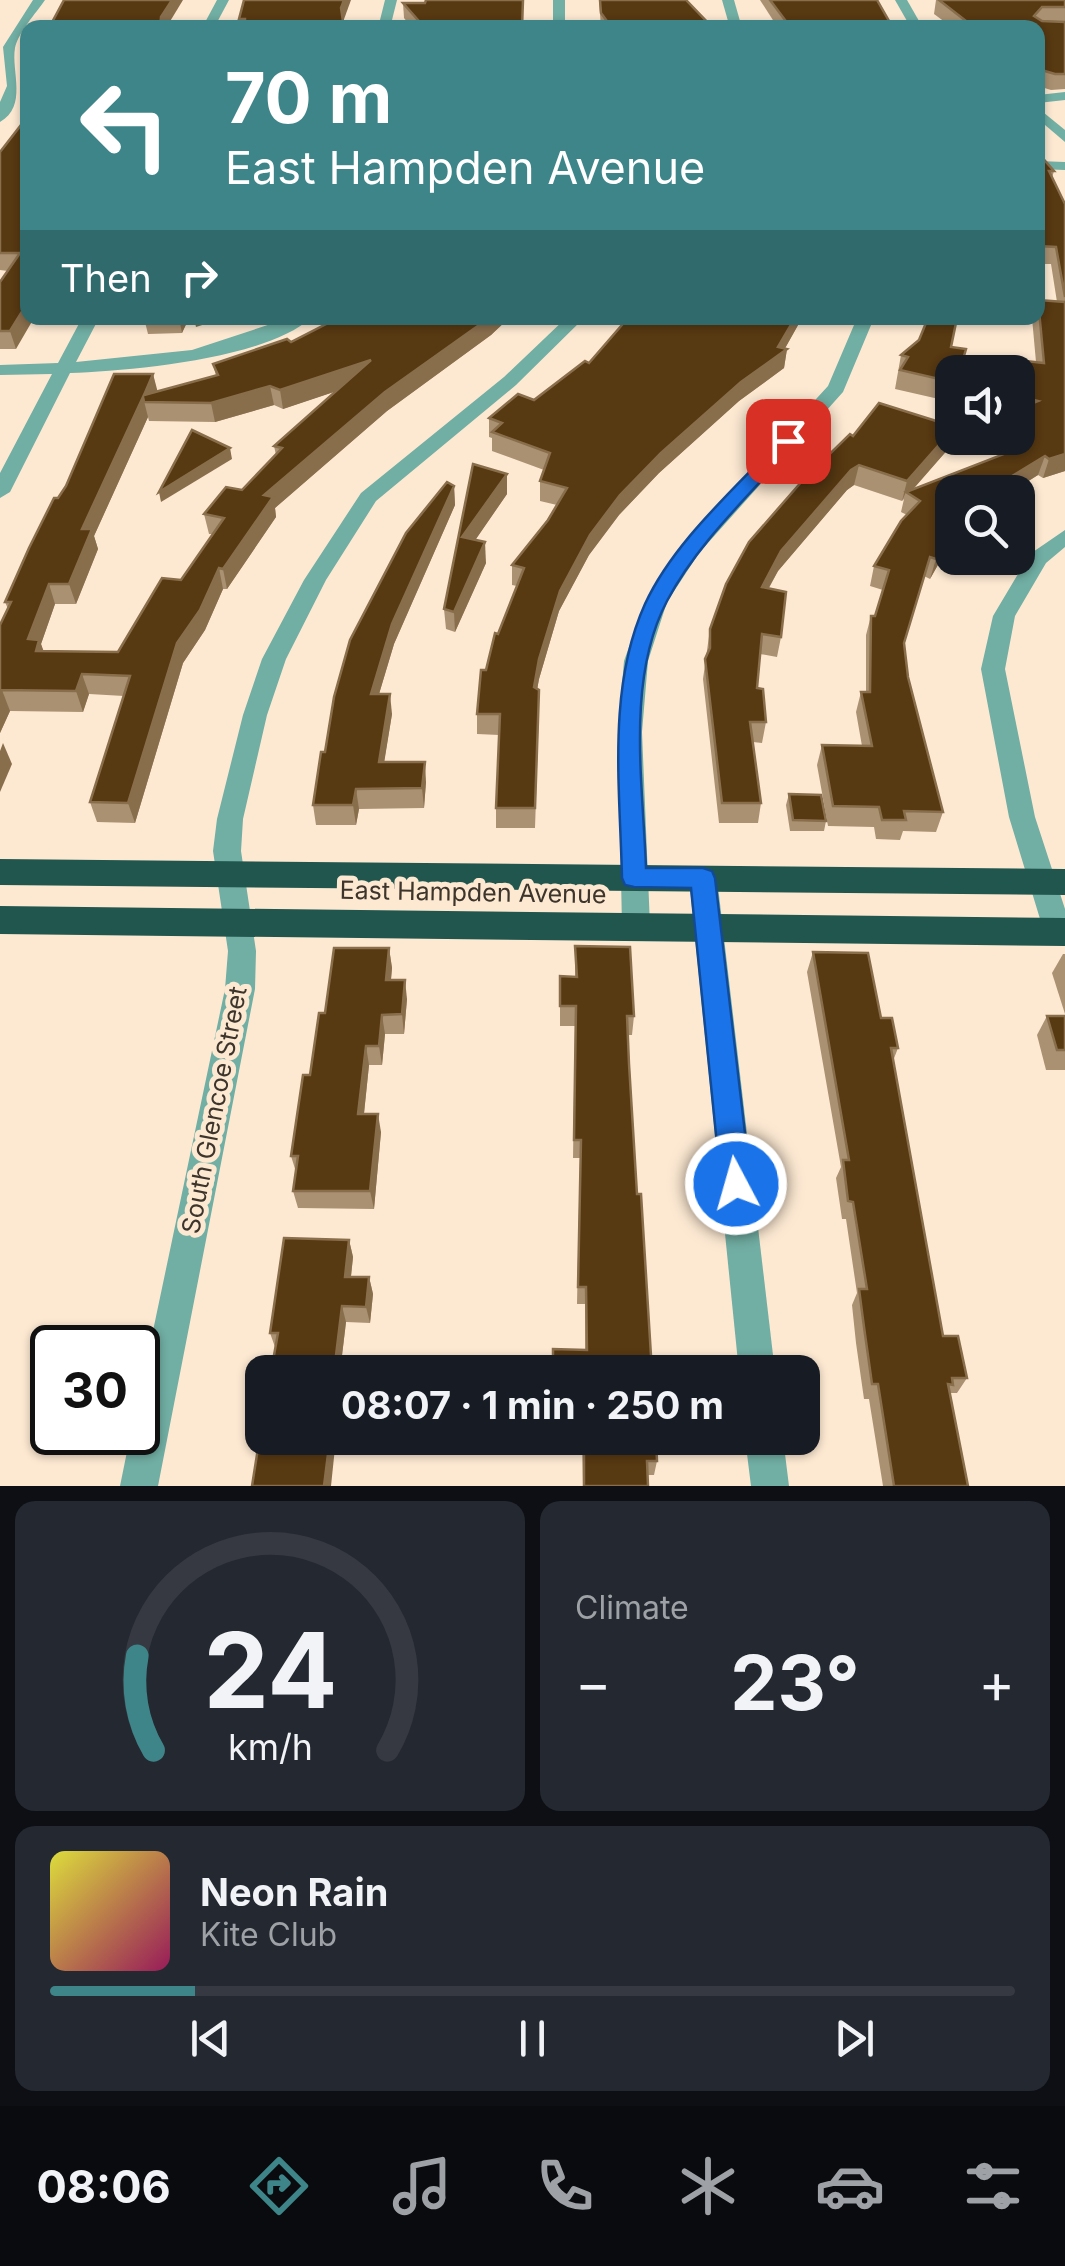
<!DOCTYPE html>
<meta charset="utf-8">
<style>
:root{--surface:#171b24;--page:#242831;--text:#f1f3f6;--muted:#9ea1a6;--line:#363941;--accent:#3d8589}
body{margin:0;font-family:Inter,sans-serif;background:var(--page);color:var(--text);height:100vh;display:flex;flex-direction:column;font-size:38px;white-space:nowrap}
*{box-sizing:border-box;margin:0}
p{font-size:32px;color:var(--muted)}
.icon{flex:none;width:55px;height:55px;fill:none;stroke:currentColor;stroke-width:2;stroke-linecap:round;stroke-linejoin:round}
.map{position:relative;height:1486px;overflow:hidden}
.drawer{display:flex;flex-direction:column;gap:15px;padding:15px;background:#0d0f14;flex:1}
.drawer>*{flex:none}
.hud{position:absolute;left:20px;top:20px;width:1025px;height:305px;border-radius:20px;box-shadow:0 2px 8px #0004;background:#3d8589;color:#fff;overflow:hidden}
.controls{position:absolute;left:935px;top:355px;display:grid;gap:20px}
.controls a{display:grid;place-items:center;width:100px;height:100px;border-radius:20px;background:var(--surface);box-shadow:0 2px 8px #0004;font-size:50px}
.speed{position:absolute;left:30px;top:1325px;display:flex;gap:20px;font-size:50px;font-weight:700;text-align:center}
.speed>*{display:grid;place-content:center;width:130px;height:130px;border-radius:50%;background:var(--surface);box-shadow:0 2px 8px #0004;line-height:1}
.speed .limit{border:5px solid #111;border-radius:15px;background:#fff;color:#111}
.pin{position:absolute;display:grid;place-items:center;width:85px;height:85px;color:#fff;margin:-42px;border-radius:20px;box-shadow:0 5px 15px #0006}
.me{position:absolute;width:110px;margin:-55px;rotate:354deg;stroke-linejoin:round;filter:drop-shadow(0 0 8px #0008)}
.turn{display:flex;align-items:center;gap:35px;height:210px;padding:0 40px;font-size:45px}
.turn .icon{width:130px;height:130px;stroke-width:2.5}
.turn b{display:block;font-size:70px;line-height:85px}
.then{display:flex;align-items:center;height:95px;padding:0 40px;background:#0003;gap:20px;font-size:38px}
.big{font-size:75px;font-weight:700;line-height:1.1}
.drawer .tile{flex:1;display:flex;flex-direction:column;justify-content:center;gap:15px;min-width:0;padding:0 35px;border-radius:20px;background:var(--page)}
.drawer .dial{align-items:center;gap:0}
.dial svg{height:260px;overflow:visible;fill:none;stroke:var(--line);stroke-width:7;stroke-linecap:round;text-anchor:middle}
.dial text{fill:var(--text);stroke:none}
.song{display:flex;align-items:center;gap:30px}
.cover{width:120px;height:120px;border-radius:15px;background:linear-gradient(135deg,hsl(60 70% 55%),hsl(330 70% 35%))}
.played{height:10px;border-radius:5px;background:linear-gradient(90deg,var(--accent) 15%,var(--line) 15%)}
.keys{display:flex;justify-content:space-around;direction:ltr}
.heat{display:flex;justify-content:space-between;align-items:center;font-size:55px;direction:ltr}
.drawer .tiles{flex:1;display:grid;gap:15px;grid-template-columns:1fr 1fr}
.tile:last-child{grid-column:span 2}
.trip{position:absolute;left:245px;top:1355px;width:575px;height:100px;border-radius:20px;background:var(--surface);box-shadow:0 2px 8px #0004;font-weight:700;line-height:100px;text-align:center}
.menu{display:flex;height:160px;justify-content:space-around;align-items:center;background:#090b0e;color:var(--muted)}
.menu .icon{width:70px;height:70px}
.menu .current{color:var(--accent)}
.menu b{font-size:45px;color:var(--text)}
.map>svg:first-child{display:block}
</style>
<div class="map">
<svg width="1065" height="1486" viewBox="0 0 1065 1486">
<rect width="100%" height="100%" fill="#fde9d2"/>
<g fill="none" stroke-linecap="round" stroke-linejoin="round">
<!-- minor -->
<g fill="#71aea3" fill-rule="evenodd">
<path d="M33 0H45C36 13 18 33 15 48 11 72 28 106 0 122V102L7 86 3 47Z"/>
<path d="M217 0H229L214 28H202Z"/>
<path d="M385 0H397L390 28H378Z"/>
<rect x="553" y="0" width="12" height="28"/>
<path d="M722 0H734L742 28H730Z"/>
<path d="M895 0H907L923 28H911Z"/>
<path d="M1065 92V100L1038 103V95Z"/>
<path d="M1038 108 1065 130V142L1038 119Z"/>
<path d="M1038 161 1065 162V170L1038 169Z"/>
<path d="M82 318H99L76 362 192 350 289 318H311C265 359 131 371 70 373L10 492 0 498V473L52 374 0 375V365L58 363Z"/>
<path d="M566 318H584L516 385 376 501 326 580 286 659 267 715 243 819 241 851 256 951 255 989 158 1486H120L131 1432H138V1402L225 989 228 951 213 851 217 819 243 715 262 659 304 580 361 493 504 377Z"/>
<path d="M857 318H874L843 392 699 553 667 602 648 661 642 732 650 926 646 934 636 938 626 934 622 926 618 732 624 661 645 602 683 544 828 386Z"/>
<path d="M1065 530V547L1046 563 1015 616 1005 669 1035 817 1065 909V941L1048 940 1044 932 1009 817 981 669 993 616 1030 554Z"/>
<path d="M703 867 713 870 717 878 775 1372H739L689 878 693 870Z"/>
<path d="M745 1438H783L789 1486H751Z"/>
</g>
<!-- highway -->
<g fill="#21564e" fill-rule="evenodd">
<path d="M0 859 1065 869V895L0 885Z"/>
<path d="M0 906 1065 918V946L0 934Z"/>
</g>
</g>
<!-- wall -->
<g fill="#aa9172" fill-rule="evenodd">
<path d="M599 0H686L713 28H601Z"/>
<path d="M760 0H877L893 28H778Z"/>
<path d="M936 0H1065V89L1051 90 1038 86V28H953L934 14Z"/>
<path d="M403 3 522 28H412L404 18Z"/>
<path d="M239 19 343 21 344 28H241Z"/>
<path d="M28 116 16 349H0V282L8 271 0 270V152Z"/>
<path d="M1038 149 1040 155 1054 171 1052 178 1065 204V471L1043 478 1038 475 1011 492H952V545L944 554 930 579 924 576 904 644 908 677 943 812 936 832 903 831 900 840 876 839 874 827 828 826 817 765 822 745 862 746 856 712 861 692H866V635L871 616H875L883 590 870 586 874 566 907 515 901 512 904 499 902 501 854 485 847 490 778 571 769 588 781 637 777 657 760 654 757 688 766 722 762 743 753 742 761 803 758 823H719L703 679 710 629 853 436 952 426V437L950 447 912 489 1005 453 984 439V438H1018V372H952V402L895 389 901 355 951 347 964 356 1016 367 1017 360 1036 362 1032 318H1038V300L1057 302 1051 264H1038Z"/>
<path d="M144 318H189L182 333 148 334Z"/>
<path d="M338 318H509L491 335 387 411 275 508 276 517 227 589H223L205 630 183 663 135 823 97 822 90 802 124 696 89 694 83 712 10 711 0 733V625L8 609 5 602 58 498 153 374 157 392 216 376 213 364 291 342ZM336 391 274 446 276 455 242 490 204 514 209 534H213L181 580 118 652 43 651 41 644 55 604H76L98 549 94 536 148 417 149 421 215 422 274 405 283 409Z"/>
<path d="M739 318H802L785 348 787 349 784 368 739 401 659 473 619 515 589 555 559 611 539 679 537 689 539 710 535 828H496V808L499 735 477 734V714L486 670 517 586 512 585V565L548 520 557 505 540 501V481L544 470 492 451V438L489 437V418L534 400 589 363 738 319Z"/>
<path d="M473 464 507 494 475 540 486 563 455 632 446 629 444 609Z"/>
<path d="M454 486 455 505 394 644 379 694 392 714 384 762 426 782 424 808 359 809 356 825H316L313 805 325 752Z"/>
<path d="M789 794 826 821 824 831H790L786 805Z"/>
<path d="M575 946 634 1016 632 1035H628L637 1194 652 1372 585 1350V1304H577L580 1158H573L575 1026H560V976L575 977Z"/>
<path d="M389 948 392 968 391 980 407 999 404 1034H385L382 1065H369L364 1114 381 1132 374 1209 298 1208 293 1191 296 1172 291 1156 325 1013Z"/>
<path d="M813 952 881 1018 898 1048 893 1061 943 1336 967 1378 957 1393H950L968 1486H883L869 1399H864L856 1343 852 1305 857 1293 846 1219H842L836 1178 841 1167 807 972Z"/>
<path d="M1063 954H1065V1014L1052 973Z"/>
<path d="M1047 1016H1065V1070H1046L1037 1035Z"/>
<path d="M349 1240 353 1257 351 1277H369L373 1294 370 1323 346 1322 340 1372H271L275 1347 270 1333Z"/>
<path d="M582 1438H656L657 1461 654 1475H648V1486H583Z"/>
</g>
<!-- shaded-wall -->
<g fill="#896e4c">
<path d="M172 0H183L166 28H160L161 17Z"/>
<path d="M344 0H351L343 22 341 8Z"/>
<path d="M28 302V318H34L16 349 10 331Z"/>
<path d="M179 318H189L182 333Z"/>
<path d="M194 318H224L196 327Z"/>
<path d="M489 318H509L491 335 387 411 275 508 276 517 227 589 223 569 264 495 385 392Z"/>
<path d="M795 318H802L783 352 787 349 784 368 739 401 659 473 619 515 589 555 559 611 539 679 534 708V687L539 659 560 591 590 535 620 495 661 453 778 347Z"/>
<path d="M371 360 373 379 283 409 280 390Z"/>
<path d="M153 374 158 393 144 395Z"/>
<path d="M270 386 274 405 215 422 211 403Z"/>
<path d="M143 397 148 417 94 536 98 549 76 604 69 584 82 529Z"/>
<path d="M952 430 950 447 909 494 906 492 902 501 907 481Z"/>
<path d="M230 448 232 459 161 502 159 492Z"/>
<path d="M1065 454V471L1043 478 1049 459Z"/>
<path d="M1045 456 1038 475 1011 492H986Z"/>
<path d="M859 465 854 485 847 490 778 571 758 607 762 587 781 551 851 470Z"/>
<path d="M507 474V494L463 558 462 537Z"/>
<path d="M454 486 455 505 394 644 373 714 371 694 392 624Z"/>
<path d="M952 531V545L944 554 930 579 936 559Z"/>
<path d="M485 542 486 563 455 632 454 612Z"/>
<path d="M219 568 223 589 205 630 183 663 135 823 128 803 177 643Z"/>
<path d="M49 584 55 604 41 644 47 660 43 671 28 639Z"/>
<path d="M82 674 89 694 83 712 76 691Z"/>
<path d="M2 690 10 711 0 733V694Z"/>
<path d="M390 694 392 714 381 782 379 762Z"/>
<path d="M3 743 12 764 0 792V751Z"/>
<path d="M425 762 426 782 424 808 422 788Z"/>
<path d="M356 789 359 809 356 825 353 805Z"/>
<path d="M389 948 392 968 389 999 386 980Z"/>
<path d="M405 980 407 999 404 1034 402 1014Z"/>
<path d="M382 1015 385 1034 382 1065 379 1046Z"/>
<path d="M366 1046 369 1065 362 1132 358 1114Z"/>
<path d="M378 1114 381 1132 374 1209 370 1191Z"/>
<path d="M349 1240 353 1257 349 1293 345 1277Z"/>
<path d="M369 1277 373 1294 370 1323 366 1307Z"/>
<path d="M342 1306 346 1322 340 1372H334Z"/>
<path d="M330 1438H336L331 1486H324Z"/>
</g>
<!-- building -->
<g fill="#573912" stroke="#896e4c" stroke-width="2.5" fill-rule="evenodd">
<path d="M64 0H172L161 17 160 28H49Z"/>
<path d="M244 0H344L341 8 344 28H245V19H239Z"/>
<path d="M426 0H523L522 28H425L403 3H425Z"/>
<path d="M600 0H686L713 28H612L601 13Z"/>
<path d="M770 0H877L893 28H791Z"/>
<path d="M939 0H1065V7H1042L1034 16 1042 21 1065 22V74H1055L1038 69V28H975Z"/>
<path d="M28 116V302L10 331H0V282L20 253H0V152Z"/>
<path d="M1038 149 1040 155 1054 171H1049L1065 204V297L1056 247 1038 246Z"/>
<path d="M1038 300 1065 302V454L1049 459 1045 456 986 492H952V531L936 559 930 557 904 643 908 677 943 812 904 811 906 820H882L879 807 833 806 822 745 872 746 861 692H870L871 616H875L889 570 874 566 901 521 920 501 906 492 1027 445 1016 438H1018V409L1038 401 1018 396V372H952V382L900 370 908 357 901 355 919 340 928 318H957L951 347 966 349 964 356 1018 367 1017 360 1044 363Z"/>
<path d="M338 318H489L385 392 264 495 273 497 223 569 219 568 200 610 177 643 128 803 90 802 130 676 82 674 76 691 2 690 0 694V625L11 602H5L29 548 54 498H58L66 486 114 374H153L144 395 218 375 213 364 287 339 291 342ZM371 360 274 446 282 448 242 490 226 487 204 514 224 518 181 580 162 578 118 652 36 651 39 640 28 639 49 584H69L92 529H82L143 397 144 402 211 403 270 386 280 390Z"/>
<path d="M628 318H729L738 319 739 318H795L778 347 787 349 741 382 661 453 620 495 590 535 560 591 539 659 534 687 539 690 535 808H496L500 714H477L481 670H486L495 633 498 634 524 568 512 565 548 520 567 488 540 481 550 453 492 432 502 423 489 418 518 394 534 400 585 361 589 363Z"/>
<path d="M879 403 952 426V430L907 481 859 465 851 470 781 551 762 587 786 592 781 637 762 634 757 688 763 689 766 722H750L761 803H722L705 659 710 648V629L726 584 749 542 803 480 850 434 853 436Z"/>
<path d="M192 430 230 448 159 492Z"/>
<path d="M473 464 507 474 462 537 485 542 454 612 444 609Z"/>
<path d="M447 482 454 486 392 624 371 694H390L379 762H425L422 788 356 789 353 805H313L321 752H325L334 697 350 640 406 533Z"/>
<path d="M789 794 821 795 826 821 793 820Z"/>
<path d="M575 946 630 947 634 1016H627L629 1064 637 1194H641L652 1372H553V1349L587 1350 586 1287H578L581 1140H574L576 1006H560V976L577 977Z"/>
<path d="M334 948H389L386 980H405L402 1014 382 1015 379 1046H366L358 1114H378L370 1191H293L298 1156H291L303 1075H310L319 1013H325Z"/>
<path d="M813 952 868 953 881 1018H892L898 1048H891L943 1336H958L967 1378H952L953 1385 948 1384 968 1486H894L878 1384H872L864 1327 859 1289H867L853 1202 848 1201 843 1160H849Z"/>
<path d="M1047 1016H1065V1050H1057Z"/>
<path d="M284 1238 349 1240 345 1277H369L366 1307 342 1306 334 1372H271L278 1333H270Z"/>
<path d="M262 1423V1438H330L324 1486H252Z"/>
<path d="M584 1438H656L657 1461H647L648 1486H584Z"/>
</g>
<!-- route -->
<path fill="#1a73e8" stroke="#114b97" stroke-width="2.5" d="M788 436 797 441 794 445C751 494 698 542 667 601 626 679 643 783 646 868H703L712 871 715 878 751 1184 746 1194 736 1198 725 1194 721 1184 691 888 634 887 625 885 622 878C620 787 607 688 645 604 674 541 736 488 782 438Z"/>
<g text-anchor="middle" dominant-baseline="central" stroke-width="10" stroke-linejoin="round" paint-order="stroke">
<!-- street labels -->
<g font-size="25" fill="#3d352c" stroke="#fde9d2">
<text transform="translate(473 892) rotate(1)">East Hampden Avenue</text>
<text transform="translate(214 1110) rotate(-79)">South Glencoe Street</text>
</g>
</g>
</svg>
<div class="controls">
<a><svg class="icon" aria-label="sound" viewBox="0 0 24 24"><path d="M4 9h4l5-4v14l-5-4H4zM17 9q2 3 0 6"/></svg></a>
<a><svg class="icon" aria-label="search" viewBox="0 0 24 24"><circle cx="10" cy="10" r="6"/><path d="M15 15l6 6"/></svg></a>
</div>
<div class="speed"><div class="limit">30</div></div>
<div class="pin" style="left:788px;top:441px;background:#d93025"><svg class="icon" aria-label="arrive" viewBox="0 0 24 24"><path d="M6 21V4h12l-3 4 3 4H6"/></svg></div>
<svg class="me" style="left:736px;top:1184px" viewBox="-20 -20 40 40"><circle r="17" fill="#1a73e8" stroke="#fff" stroke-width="3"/><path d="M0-11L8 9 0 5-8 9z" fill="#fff"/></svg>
<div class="trip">08:07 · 1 min · 250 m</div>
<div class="hud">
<div class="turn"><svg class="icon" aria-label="left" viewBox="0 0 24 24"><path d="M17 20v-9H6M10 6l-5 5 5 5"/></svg><div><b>70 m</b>East Hampden Avenue</div></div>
<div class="then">Then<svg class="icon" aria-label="right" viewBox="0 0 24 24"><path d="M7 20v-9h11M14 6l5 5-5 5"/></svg></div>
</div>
</div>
<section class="drawer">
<div class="tiles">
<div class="tile dial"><svg viewBox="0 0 100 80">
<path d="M14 69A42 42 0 1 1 86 69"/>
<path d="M14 69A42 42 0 0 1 9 40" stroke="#3d8589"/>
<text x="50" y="56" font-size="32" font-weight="700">24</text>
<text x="50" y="72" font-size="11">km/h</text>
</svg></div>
<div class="tile"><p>Climate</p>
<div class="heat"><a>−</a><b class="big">23°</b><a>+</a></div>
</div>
<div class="tile">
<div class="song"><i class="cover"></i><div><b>Neon Rain</b><p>Kite Club</p></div></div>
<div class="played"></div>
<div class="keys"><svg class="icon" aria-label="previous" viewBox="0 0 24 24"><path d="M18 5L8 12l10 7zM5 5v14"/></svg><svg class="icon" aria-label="pause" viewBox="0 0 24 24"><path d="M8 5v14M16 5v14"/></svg><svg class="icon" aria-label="next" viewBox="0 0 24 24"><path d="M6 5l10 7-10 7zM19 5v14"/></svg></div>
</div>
</div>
</section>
<nav class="menu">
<b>08:06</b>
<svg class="icon current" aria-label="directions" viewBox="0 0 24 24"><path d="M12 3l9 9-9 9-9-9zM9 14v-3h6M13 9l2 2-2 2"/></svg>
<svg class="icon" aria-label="music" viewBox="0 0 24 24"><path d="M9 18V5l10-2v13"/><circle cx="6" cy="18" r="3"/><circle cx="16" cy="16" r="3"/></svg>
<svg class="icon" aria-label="phone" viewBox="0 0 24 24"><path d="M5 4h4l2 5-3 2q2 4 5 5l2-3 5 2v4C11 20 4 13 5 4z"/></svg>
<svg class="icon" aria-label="climate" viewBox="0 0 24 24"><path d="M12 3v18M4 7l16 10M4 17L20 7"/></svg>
<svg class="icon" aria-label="car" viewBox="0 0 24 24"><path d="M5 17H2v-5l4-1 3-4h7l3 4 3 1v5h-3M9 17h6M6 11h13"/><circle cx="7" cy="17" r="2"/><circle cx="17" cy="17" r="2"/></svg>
<svg class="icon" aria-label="filters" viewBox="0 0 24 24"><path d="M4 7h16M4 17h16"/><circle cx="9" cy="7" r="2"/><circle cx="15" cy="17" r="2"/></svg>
</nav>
